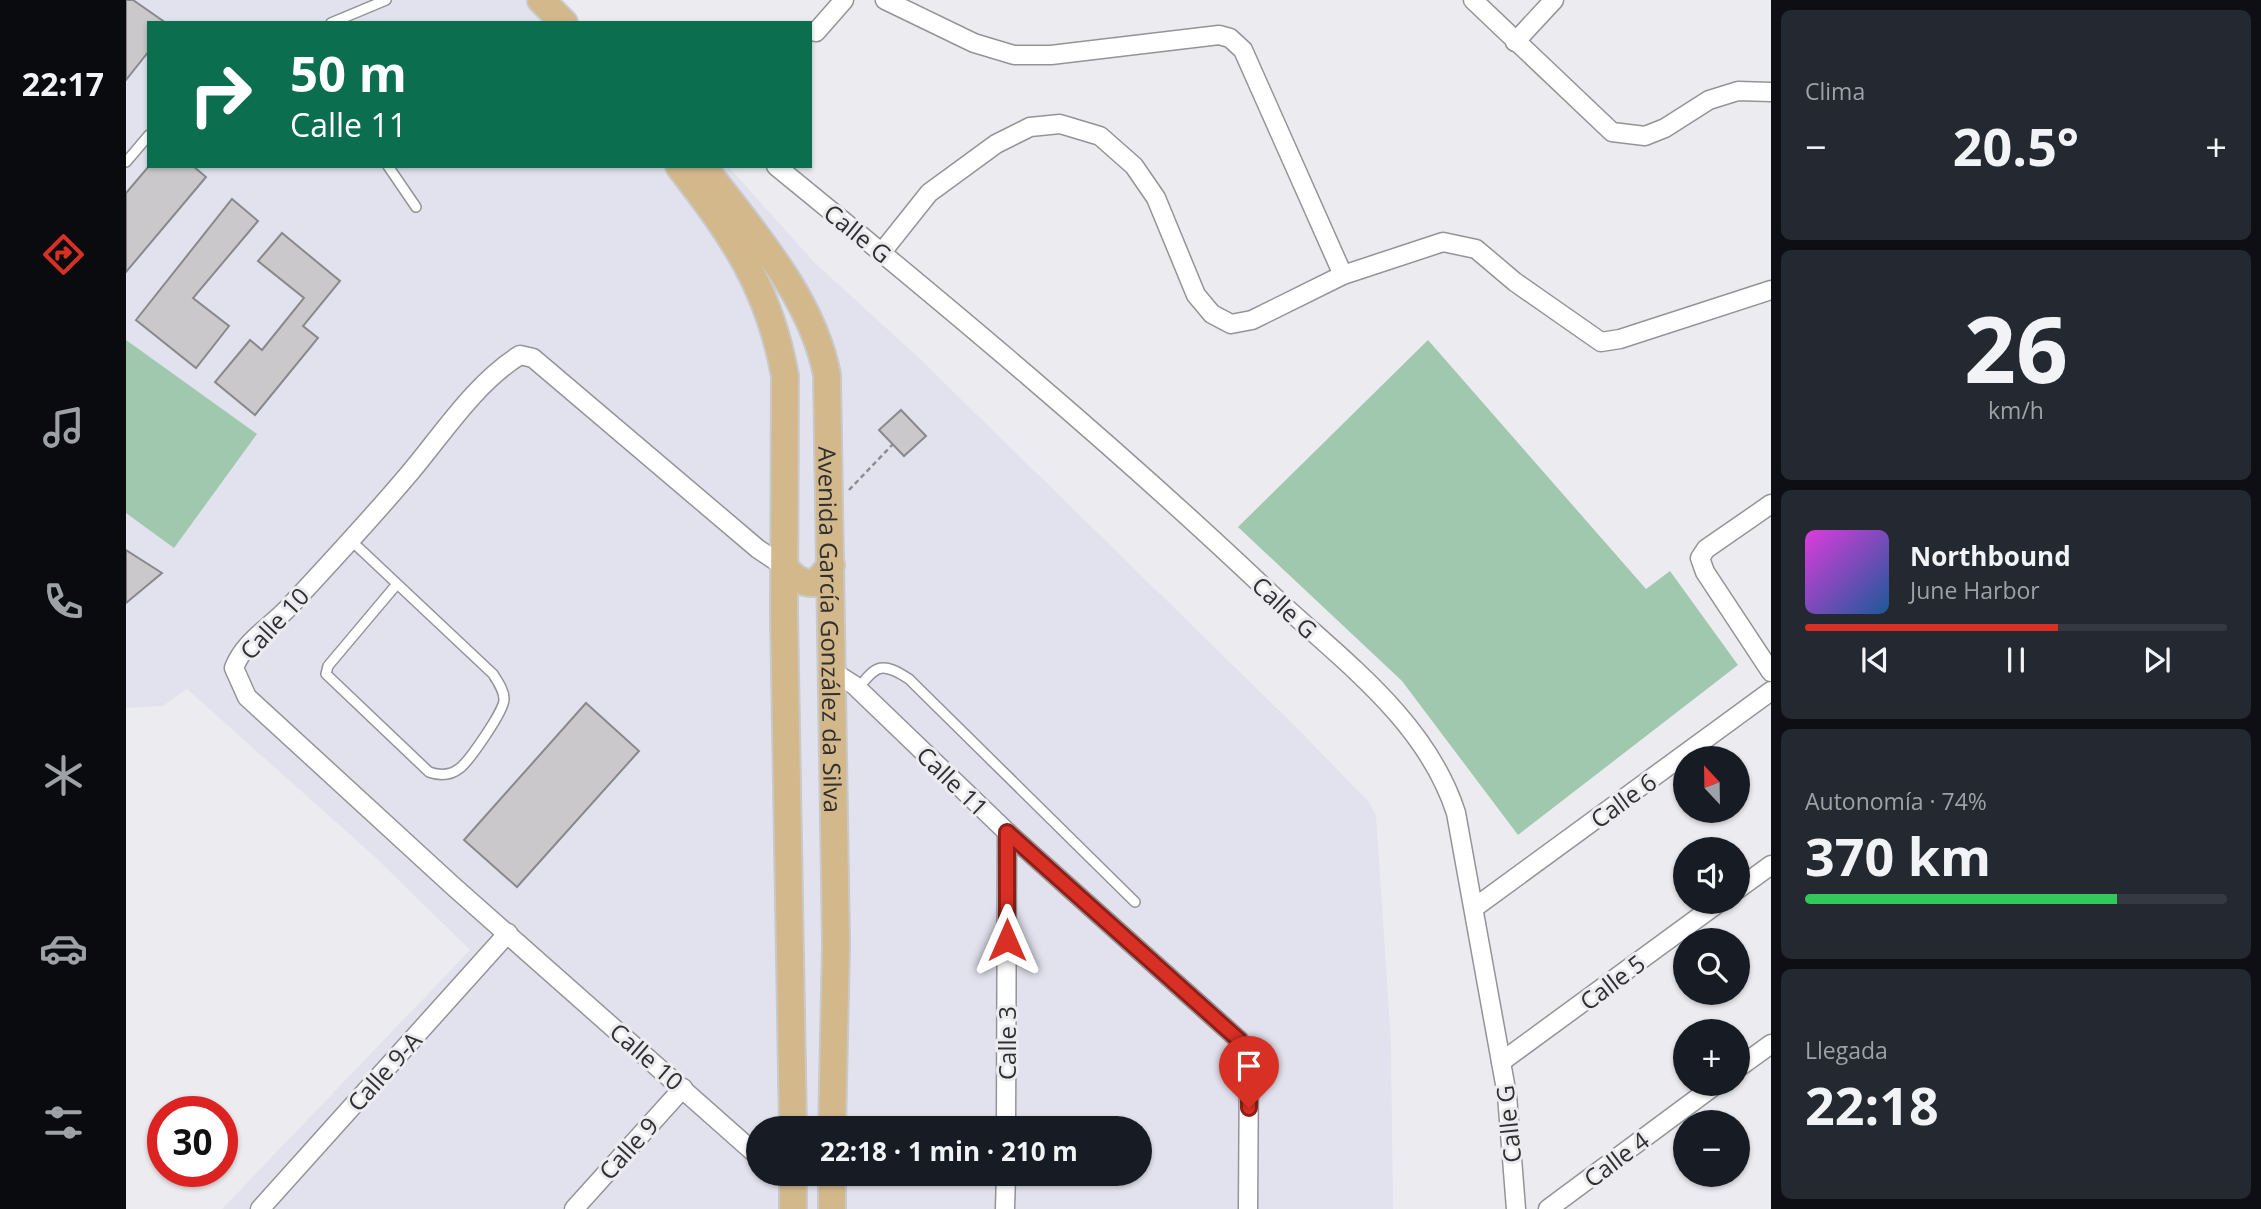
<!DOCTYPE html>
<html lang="es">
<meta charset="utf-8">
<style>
:root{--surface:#171b24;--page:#242831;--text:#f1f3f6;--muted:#9ea1a6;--line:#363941;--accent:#d93025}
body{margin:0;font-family:"Open Sans",sans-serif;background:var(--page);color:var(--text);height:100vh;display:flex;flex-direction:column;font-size:26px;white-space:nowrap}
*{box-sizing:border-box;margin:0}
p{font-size:23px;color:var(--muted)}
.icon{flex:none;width:38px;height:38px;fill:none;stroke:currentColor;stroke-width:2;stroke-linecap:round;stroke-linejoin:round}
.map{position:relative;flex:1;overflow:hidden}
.side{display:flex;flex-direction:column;gap:10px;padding:10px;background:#0d0f14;width:490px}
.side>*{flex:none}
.banner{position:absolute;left:21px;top:21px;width:665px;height:147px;border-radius:0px;box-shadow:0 2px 5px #0004;background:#0b6e4f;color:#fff;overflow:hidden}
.needle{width:46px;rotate:338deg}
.controls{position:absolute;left:1547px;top:746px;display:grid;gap:14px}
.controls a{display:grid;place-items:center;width:77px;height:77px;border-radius:50%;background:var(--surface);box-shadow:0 2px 5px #0004;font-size:35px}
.speed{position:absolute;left:21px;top:1096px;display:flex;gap:14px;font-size:35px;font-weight:700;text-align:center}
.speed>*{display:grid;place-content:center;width:91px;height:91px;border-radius:50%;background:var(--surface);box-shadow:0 2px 5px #0004;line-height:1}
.speed .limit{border:10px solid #d22;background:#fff;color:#111}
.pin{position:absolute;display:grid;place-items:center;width:60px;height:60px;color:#fff;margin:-72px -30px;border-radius:50% 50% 50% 0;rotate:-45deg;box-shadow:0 0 7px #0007}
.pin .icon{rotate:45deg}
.me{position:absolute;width:77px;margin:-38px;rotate:0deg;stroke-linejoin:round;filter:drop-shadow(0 0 5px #0008)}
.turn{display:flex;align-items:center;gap:24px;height:147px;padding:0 28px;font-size:32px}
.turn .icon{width:91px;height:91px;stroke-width:2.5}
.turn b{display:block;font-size:49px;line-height:60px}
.big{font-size:52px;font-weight:700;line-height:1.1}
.side .tile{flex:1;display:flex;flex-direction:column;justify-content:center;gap:10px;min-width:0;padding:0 24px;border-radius:10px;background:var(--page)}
.side .dial{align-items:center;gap:0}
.dial b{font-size:91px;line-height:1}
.song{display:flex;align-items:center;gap:21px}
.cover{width:84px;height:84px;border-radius:10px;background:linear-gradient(135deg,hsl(300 70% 55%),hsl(210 70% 35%))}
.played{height:7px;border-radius:4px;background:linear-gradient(90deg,var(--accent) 60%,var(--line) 60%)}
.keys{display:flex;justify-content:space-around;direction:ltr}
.heat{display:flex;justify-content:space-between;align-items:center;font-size:38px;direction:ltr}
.charge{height:10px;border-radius:5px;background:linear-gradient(90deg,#34c759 74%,var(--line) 0)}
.trip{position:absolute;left:620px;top:1116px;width:406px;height:70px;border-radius:35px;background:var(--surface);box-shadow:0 2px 5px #0004;font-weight:700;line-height:70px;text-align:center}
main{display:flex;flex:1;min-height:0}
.dock{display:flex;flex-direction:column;width:126px;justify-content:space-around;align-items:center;background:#090b0e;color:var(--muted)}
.dock .icon{width:49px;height:49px}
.dock .on{color:var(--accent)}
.dock b{font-size:32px;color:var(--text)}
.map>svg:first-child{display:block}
</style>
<main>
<nav class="dock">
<b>22:17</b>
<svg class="icon on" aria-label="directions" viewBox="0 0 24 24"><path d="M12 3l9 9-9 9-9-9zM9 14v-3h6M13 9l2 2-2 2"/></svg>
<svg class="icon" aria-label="music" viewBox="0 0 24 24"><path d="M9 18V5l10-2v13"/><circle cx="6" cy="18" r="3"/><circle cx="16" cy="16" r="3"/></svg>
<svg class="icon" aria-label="phone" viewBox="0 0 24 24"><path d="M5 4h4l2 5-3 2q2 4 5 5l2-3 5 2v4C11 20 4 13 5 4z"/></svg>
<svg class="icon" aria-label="climate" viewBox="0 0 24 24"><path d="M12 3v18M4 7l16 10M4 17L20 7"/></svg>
<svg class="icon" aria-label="car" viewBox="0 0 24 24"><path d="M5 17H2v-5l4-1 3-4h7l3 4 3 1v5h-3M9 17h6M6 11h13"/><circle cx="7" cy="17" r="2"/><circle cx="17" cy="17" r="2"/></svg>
<svg class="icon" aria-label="filters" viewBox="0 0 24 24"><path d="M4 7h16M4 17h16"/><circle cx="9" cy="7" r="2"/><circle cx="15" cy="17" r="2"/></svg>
</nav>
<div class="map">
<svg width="1645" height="1209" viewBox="0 0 1645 1209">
<rect width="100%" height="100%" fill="#ececf0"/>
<!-- built -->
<path fill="#e2e2ee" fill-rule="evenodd" d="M0 0H414L436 23H23V166H602L689 263 792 357 1172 729 1242 801 1250 815 1265 1040 1267 1209H96L344 950 250 858 61 689 37 706 0 708ZM632 1129H1013V1174H632Z"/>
<!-- green -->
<g fill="#a0c8ae">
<path d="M0 340 131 434 48 548 0 513Z"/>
<path d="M1302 340 1520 589 1544 571 1612 665 1392 835 1276 681 1112 527Z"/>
</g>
<!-- building -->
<g fill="#cac8cb" stroke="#89888b" stroke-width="2">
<path d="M0 0H7L40 23H23V51L0 80Z"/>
<path d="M23 166H67L80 177 0 272V193Z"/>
<path d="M106 199 132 221 67 298 103 326 70 368 10 320Z"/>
<path d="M156 233 214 281 177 326 192 338 129 415 89 382 124 340 136 350 178 298 132 261Z"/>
<path d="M775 410 800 436 778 456 753 430Z"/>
<path d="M0 550 36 573 0 603Z"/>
<path d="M460 703 513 751 391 887 338 840Z"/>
</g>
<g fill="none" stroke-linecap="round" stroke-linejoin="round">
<!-- lane casing -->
<g stroke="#949498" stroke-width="12">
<g id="lane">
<path d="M205 23 260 0"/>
<path d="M0 162 23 135"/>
<path d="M262 166 290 207"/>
<path d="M224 540 233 548 367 674C372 682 378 690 378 699 379 710 343 761 334 768 324 776 314 776 303 772L200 674 202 666 271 584"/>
<path d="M732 689C750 664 757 662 783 679L1009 902"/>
</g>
</g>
<!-- street casing -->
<g stroke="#949498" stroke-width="21">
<g id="street">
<path d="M759 0 848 43 888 55H925L1093 35 1104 38 1117 50 1217 275"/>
<path d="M1347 0 1486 132 1519 136 1539 128 1583 100 1612 91 1645 92"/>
<path d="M690 32 718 0"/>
<path d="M1389 42 1428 0"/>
<path d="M650 166C819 304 986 443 1144 593 1213 658 1300 719 1330 813L1381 1095 1390 1209"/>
<path d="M756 252 803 193 870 144 904 127 934 124 974 136 1008 166 1030 198 1070 295 1086 314 1105 324 1126 320 1217 275 1317 242 1350 249 1389 282 1475 342 1494 339 1645 290"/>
<path d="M1645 504 1580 549 1574 558 1579 572 1645 672"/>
<path d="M706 671 728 685 881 832 1113 1040 1123 1057 1122 1209"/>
<path d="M1612 889 1645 865"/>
<path d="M1348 908 1645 691"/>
<path d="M1375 1062 1595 901"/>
<path d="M1612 1068 1645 1044"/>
<path d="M880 1129 881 832"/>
<path d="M632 1156 327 886 121 697 108 668C118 641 146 626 164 606 204 563 244 520 282 475 316 435 349 383 394 355L407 358 632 549 659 567"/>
<path d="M134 1209 382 933"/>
<path d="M448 1209 557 1088"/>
<path d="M879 1209 880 1174"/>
<path d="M1422 1209 1592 1083"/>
</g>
</g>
<!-- primary casing -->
<g stroke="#c9c9c9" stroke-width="30">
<g id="primary">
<path d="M415 0 438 23"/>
<path d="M553 166C607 236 643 287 659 376L658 613 667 1129"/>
<path id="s1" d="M577 166C624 229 686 296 701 375L710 945 706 1129"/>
<path d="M659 567C668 579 676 584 690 583L705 565"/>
<path d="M706 1174V1209"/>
<path d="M667 1209V1174"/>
</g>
</g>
<!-- path -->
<path stroke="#8d8d90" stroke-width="2.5" stroke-dasharray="5 3.5" stroke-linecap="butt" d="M723 490 767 444"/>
<!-- lane -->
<use href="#lane" stroke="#fff" stroke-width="9"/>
<!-- street -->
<use href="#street" stroke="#fff" stroke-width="18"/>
<!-- primary -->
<use href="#primary" stroke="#d3b88c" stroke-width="26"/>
</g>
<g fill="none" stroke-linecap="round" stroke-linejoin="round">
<!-- route casing -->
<g stroke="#8d1f18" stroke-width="18">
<path id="route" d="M881 940V832L1113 1040 1123 1057V1108"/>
</g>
<!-- route -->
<use href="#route" stroke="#d93025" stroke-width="12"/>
</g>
<g text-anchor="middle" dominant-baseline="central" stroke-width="6" stroke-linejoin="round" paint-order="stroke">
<!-- street labels -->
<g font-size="24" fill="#303031" stroke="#ececf0">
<text transform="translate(732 233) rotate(39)">Calle G</text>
<text transform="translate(1159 607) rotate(43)">Calle G</text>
<text transform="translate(148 623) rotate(-47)">Calle 10</text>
<text stroke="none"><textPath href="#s1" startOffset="500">Avenida García González da Silva</textPath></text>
<text transform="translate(827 781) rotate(44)">Calle 11</text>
<text transform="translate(1497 800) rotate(-36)">Calle 6</text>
<text transform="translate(1486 982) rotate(-37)">Calle 5</text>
<text transform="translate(880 1043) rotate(-90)">Calle 3</text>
<text transform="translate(521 1056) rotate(41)">Calle 10</text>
<text transform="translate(258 1071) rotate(-48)">Calle 9-A</text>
<text transform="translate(1382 1124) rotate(-96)">Calle G</text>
<text transform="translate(502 1148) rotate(-48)">Calle 9</text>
<text transform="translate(1490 1159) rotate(-37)">Calle 4</text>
</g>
</g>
</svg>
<div class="controls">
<a><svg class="needle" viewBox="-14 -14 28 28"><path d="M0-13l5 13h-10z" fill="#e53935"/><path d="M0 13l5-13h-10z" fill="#9ea1a6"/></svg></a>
<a><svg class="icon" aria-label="sound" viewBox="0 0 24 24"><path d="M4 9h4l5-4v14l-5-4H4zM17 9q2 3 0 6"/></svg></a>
<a><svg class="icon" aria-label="search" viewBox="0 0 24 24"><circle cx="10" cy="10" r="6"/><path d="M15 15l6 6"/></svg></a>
<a>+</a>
<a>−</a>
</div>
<div class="speed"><div class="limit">30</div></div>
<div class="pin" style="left:1123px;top:1108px;background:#d93025"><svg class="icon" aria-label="arrive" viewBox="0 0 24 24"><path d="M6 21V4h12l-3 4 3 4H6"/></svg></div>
<svg class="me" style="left:881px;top:940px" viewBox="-20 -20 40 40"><path d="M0-17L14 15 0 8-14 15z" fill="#d93025" stroke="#fff" stroke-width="4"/></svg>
<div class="trip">22:18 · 1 min · 210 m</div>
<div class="banner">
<div class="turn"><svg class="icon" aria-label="right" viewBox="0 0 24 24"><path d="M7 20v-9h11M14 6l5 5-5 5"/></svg><div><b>50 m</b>Calle 11</div></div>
</div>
</div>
<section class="side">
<div class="tile"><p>Clima</p>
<div class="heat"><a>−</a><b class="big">20.5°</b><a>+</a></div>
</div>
<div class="tile dial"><b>26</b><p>km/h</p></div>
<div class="tile">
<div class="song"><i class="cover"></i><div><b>Northbound</b><p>June Harbor</p></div></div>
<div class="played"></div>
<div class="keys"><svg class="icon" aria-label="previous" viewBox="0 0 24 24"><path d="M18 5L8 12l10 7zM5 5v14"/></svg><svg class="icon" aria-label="pause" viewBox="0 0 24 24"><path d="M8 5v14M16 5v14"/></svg><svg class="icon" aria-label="next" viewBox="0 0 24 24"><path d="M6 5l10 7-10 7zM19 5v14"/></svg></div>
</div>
<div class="tile"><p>Autonomía · 74%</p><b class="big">370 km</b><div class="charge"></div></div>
<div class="tile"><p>Llegada</p><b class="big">22:18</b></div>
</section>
</main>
